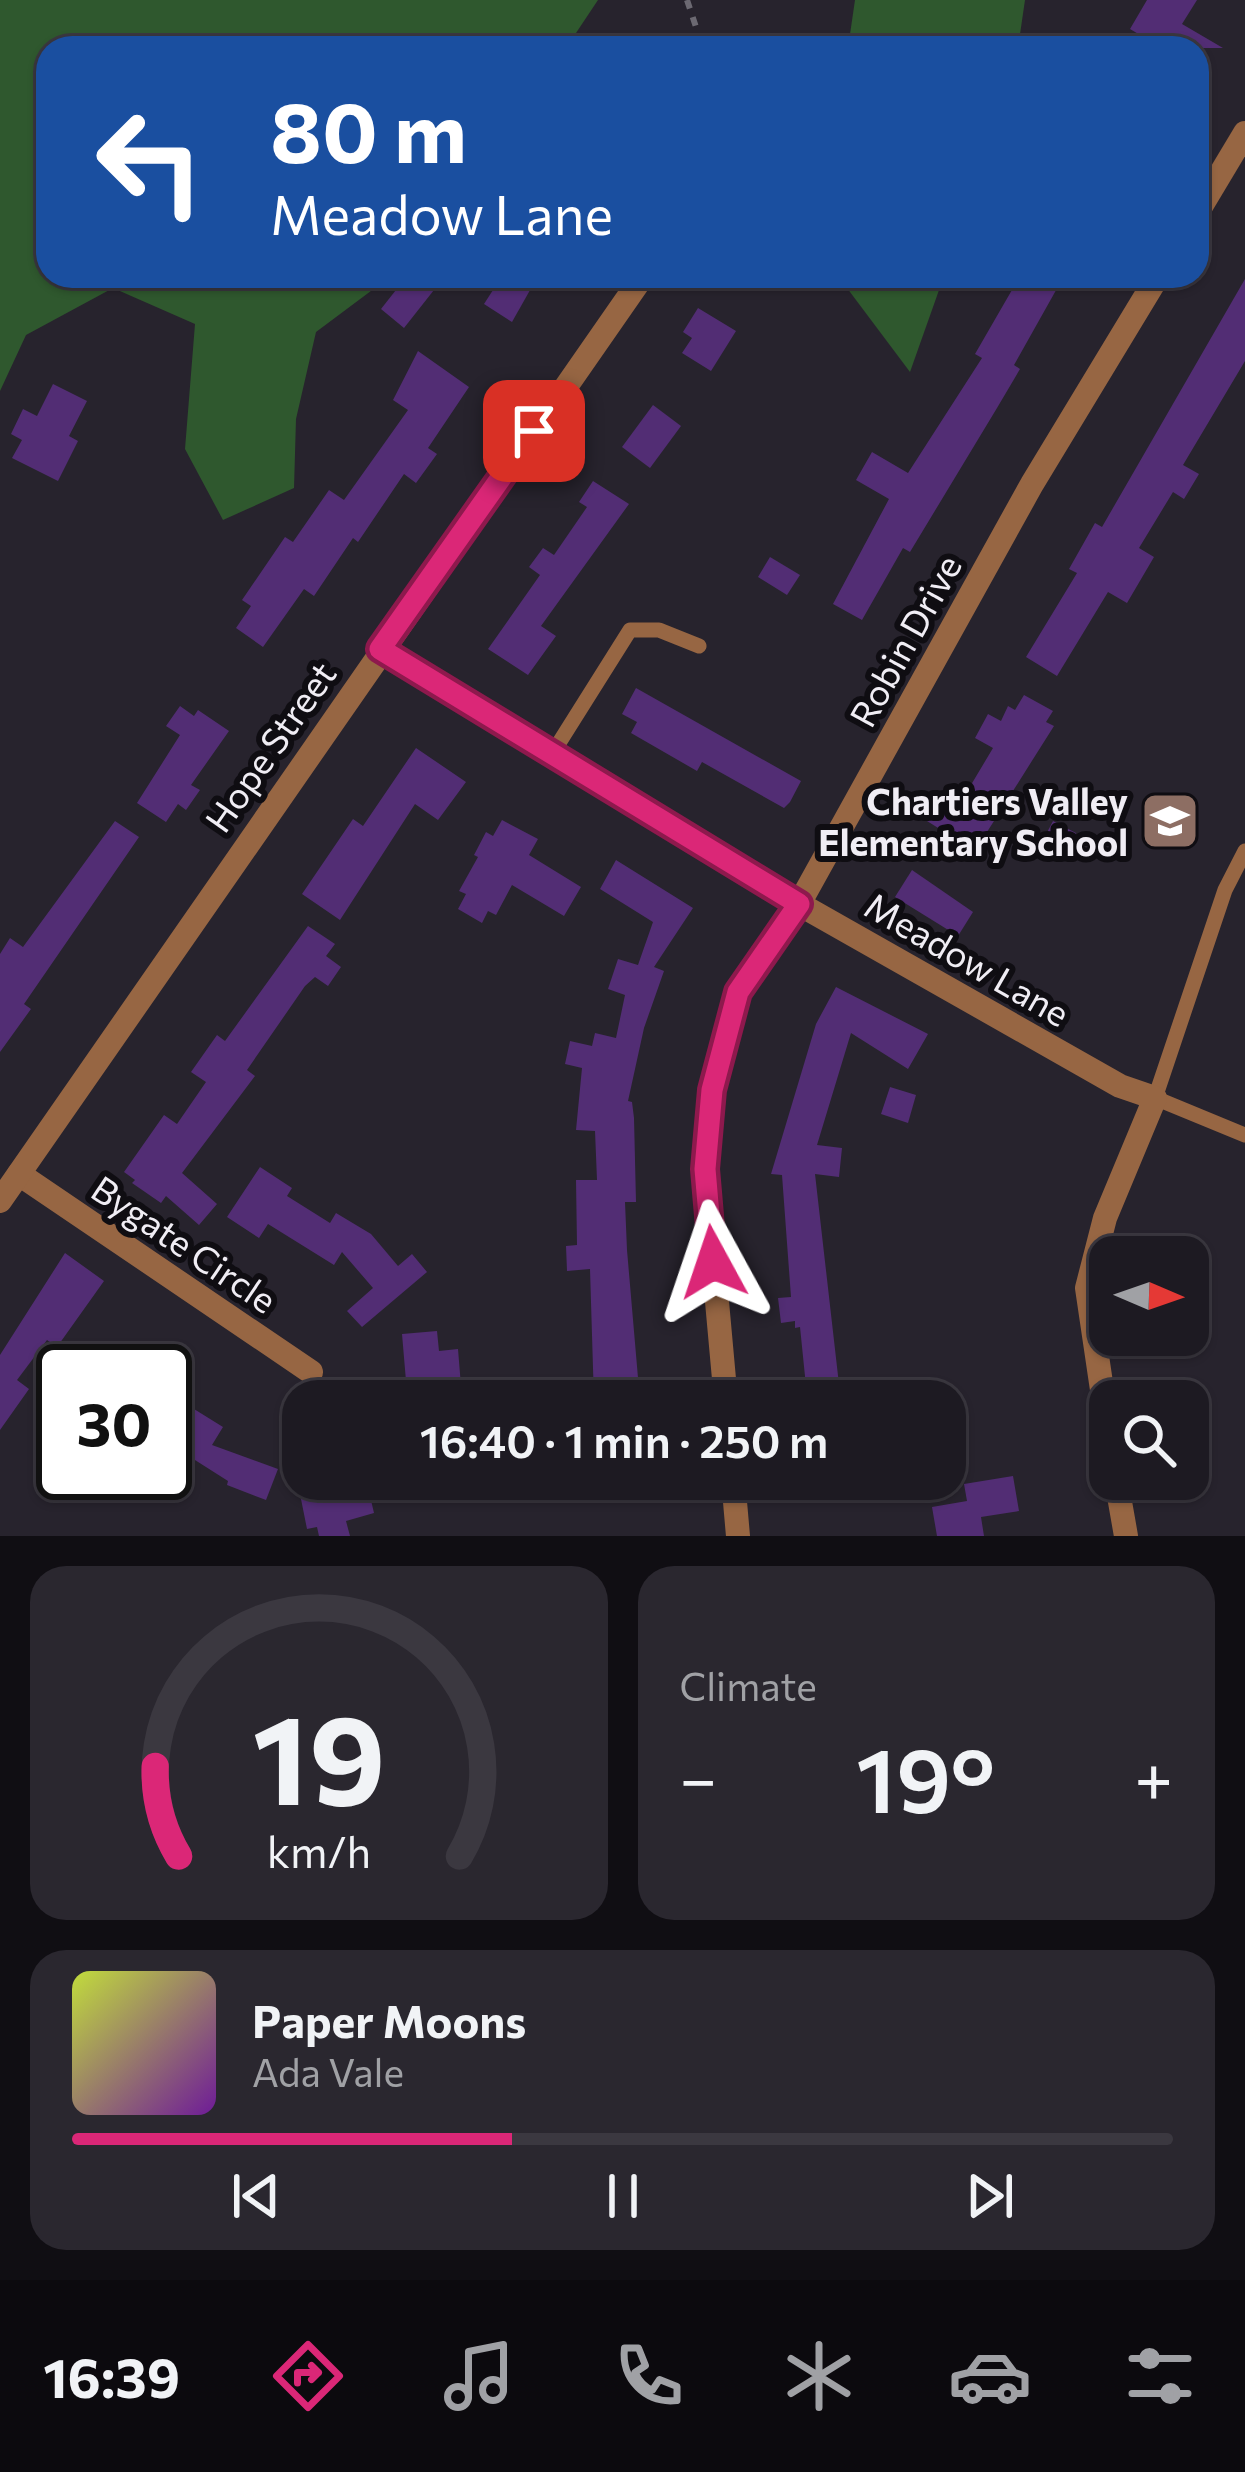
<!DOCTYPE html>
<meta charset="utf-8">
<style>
:root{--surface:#1d1a22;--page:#2a272f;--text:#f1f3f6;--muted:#a0a1a5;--line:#3b3840;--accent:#db2777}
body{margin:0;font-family:Commissioner,sans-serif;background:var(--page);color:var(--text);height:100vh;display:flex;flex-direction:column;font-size:45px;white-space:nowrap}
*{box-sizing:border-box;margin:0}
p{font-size:39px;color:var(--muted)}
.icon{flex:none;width:66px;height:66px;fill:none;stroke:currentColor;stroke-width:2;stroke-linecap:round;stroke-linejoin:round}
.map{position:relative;height:1536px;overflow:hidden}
.details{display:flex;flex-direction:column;gap:30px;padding:30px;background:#100e13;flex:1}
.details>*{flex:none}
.top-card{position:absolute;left:36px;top:36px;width:1173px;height:252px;border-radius:36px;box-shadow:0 3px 9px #0004,0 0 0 3px var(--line);background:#1a4fa0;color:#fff;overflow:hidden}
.needle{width:78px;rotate:92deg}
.fabs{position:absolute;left:1089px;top:1236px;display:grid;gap:24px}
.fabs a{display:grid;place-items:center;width:120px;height:120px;border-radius:24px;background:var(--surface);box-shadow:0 3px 9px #0004,0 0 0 3px var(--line);font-size:60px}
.speed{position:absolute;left:36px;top:1344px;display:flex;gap:24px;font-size:60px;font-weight:700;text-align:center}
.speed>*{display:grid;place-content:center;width:156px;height:156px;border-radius:50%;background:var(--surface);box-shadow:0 3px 9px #0004,0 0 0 3px var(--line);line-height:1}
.speed .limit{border:6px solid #111;border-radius:18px;background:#fff;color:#111}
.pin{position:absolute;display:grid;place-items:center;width:102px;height:102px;color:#fff;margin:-51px;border-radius:24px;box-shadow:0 6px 18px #0006}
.me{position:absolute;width:132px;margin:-66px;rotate:355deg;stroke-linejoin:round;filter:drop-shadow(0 0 9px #0008)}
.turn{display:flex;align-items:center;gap:42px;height:252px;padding:0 36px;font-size:54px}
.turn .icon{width:156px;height:156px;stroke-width:2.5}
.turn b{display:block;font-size:84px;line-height:102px}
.big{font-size:90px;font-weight:600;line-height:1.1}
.details .widget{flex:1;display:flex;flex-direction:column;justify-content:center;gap:18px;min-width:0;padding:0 42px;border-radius:36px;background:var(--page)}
.details .dial{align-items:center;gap:0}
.dial svg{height:312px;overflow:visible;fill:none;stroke:var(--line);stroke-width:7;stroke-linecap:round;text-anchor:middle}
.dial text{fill:var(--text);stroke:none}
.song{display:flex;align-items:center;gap:36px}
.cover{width:144px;height:144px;border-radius:18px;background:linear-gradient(135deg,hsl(70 70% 55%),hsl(280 70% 35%))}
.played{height:12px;border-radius:6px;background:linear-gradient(90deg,var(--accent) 40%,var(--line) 40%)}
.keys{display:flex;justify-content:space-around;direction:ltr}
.heat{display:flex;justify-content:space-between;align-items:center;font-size:66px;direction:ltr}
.details .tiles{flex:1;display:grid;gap:30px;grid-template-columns:1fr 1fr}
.widget:last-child{grid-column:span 2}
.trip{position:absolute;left:282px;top:1380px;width:684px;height:120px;border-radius:36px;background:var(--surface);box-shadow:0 3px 9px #0004,0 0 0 3px var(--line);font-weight:600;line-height:120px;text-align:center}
.tabs{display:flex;height:192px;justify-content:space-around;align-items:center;background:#0c0a0e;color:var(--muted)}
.tabs .icon{width:84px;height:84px}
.tabs .selected{color:var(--accent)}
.tabs b{font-size:54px;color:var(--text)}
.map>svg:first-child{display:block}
</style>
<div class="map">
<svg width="1245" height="1536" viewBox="0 0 1245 1536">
<rect width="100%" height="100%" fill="#27232d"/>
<!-- green -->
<g fill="#2f582e">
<path d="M0 0H598L566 48H48V276H391L316 332 296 419 294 488 223 520 185 449 195 324 113 288 26 335 0 391Z"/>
<path d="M855 0H1025L1018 48H848Z"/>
<path d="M838 276H944L910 372Z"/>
</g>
<!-- building -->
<g fill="#522d74">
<path d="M1147 0H1197L1182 24 1223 48H1162L1130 29Z"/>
<path d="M407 276H445L404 328 381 309Z"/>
<path d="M502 276H538L512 322 484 304Z"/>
<path d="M1020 276H1064L1014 365 1020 369 997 408 910 552 903 548 862 620 833 604 889 499 856 480 872 452 908 473 982 358 975 354Z"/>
<path d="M1245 279V361L1183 465 1199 474 1184 499 1173 492 1139 548 1154 557 1127 603 1108 592 1057 676 1026 657 1077 573 1069 569 1095 523 1102 527Z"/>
<path d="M698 308 736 331 711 371 682 353 692 338 683 332Z"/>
<path d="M418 351 469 387 428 448 437 454 416 483 404 474 358 542 353 538 314 596 304 589 263 647 236 628 251 606 242 600 285 537 293 542 329 490 344 500 408 410 393 400Z"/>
<path d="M53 384 87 401 69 436 78 441 58 481 12 458 22 440 11 434 23 409 37 416Z"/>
<path d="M653 405 681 426 650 468 622 447Z"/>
<path d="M593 481 629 504 541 626 556 636 528 675 488 649 540 575 529 567 543 548 554 555 587 507 579 502Z"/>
<path d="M770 557 800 575 787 595 758 577Z"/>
<path d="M636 688 801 781 790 802 784 808 702 762 697 771 631 733 637 722 622 714Z"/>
<path d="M1024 695 1053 711 1046 722 1054 726 975 851 927 821 942 795 959 805 993 748 975 738 988 714 1001 721 1008 706 1015 710Z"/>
<path d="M180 706 194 716 198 710 229 731 191 785 200 790 186 810 178 804 166 822 137 803 180 735 166 726Z"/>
<path d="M416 748 466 782 438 820 415 804 340 920 302 894 353 819 363 826Z"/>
<path d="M502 820 538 839 529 855 581 887 564 916 512 885 496 915 488 911 482 923 458 909 466 894 459 891 478 857 474 855 486 832 493 836Z"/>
<path d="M115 821 139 837 24 1004 31 1009 0 1052V954L10 938 23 947Z"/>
<path d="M1053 821 1076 833 1064 856 1041 844Z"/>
<path d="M616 860 693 908 654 967 664 971 644 1028 628 1101 632 1102 634 1118 636 1202H625L627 1250 640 1401H594L590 1269 567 1271 566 1246 577 1245 576 1180H597L595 1131 576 1130 582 1068 565 1064 570 1041 592 1046 595 1033 616 1038 625 995 608 989 618 959 638 965 653 922 600 889Z"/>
<path d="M912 870 973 912 958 936 895 897Z"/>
<path d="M308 926 335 944 326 956 341 967 328 986 315 977 305 986 247 1070 255 1076 182 1173 217 1204 199 1225 166 1196 161 1203 132 1183 135 1180 124 1172 164 1115 177 1124 206 1082 191 1072 217 1035 225 1041Z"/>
<path d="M836 987 928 1034 908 1069 851 1033 817 1145 842 1148 839 1177 815 1174 840 1393 807 1396 800 1327 795 1328V1321L781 1323 778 1298 791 1297 782 1175 771 1174 816 1024Z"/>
<path d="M890 1087 916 1095 908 1123 881 1114Z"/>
<path d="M260 1167 292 1188 287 1196 330 1223 336 1213 371 1234 398 1266 412 1254 427 1272 362 1327 347 1311 373 1288 342 1252 334 1265 268 1224 259 1238 227 1217Z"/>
<path d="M65 1253 104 1281 57 1347 47 1340 17 1380 29 1389 0 1430V1355Z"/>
<path d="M437 1331 439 1351 458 1349 461 1386 431 1389V1379L406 1381 402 1334Z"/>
<path d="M165 1391 223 1427 212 1445 278 1469 266 1500 227 1485 228 1481 165 1441Z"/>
<path d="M1013 1476 1019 1511 981 1517 984 1536H937L932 1507 967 1501 964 1484Z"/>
<path d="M297 1479H351L353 1486 367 1483 374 1513 346 1521 350 1536H319L317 1527 307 1529Z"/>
</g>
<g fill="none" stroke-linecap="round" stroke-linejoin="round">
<!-- path -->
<path stroke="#6c6972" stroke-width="6" stroke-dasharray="9 9" stroke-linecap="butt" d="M687 0 703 48"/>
<!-- lane -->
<g stroke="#976643" stroke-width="15">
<path d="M552 754 630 630H659L699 646"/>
<path d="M1245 851 1225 890 1155 1098 1245 1135"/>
</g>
<!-- street -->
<g stroke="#976643" stroke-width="24">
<path d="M1197 213 1245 133"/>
<path d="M380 649 799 904 1120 1086 1155 1098 1105 1218 1087 1288 1110 1444"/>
<path d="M19 1174 311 1372"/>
<path d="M0 1201 643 276"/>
<path d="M726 1401 705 1169 712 1090 738 992 799 904 1032 484 1158 276"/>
<path d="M733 1479 738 1536"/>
<path d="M1116 1479 1126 1536"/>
</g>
</g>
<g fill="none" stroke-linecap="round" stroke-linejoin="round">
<!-- route casing -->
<g stroke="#8e194d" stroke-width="30">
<path id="route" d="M534 431 380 649 799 904 738 992 712 1090 705 1169 713 1262"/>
</g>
<!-- route -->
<use href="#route" stroke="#db2777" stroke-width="21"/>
</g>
<!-- icons -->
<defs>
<g id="school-square" transform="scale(3)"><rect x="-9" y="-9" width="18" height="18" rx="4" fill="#8d6e63" stroke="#0f0d12"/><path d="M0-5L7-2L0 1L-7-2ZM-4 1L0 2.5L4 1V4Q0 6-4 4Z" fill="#fff"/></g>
</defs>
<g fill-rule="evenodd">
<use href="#school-square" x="1170" y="821"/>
</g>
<g text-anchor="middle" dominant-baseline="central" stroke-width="12" stroke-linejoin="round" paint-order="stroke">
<!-- street labels -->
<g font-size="36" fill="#f0edf4" stroke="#0f0d12">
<text transform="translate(904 640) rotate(-61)">Robin Drive</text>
<text transform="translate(269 746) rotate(-55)">Hope Street</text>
<text transform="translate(968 958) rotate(30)">Meadow Lane</text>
<text transform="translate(185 1243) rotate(34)">Bygate Circle</text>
</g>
<!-- poi labels -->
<g font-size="36" font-weight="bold" fill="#f0edf4" stroke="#0f0d12" text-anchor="end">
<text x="1128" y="800">Chartiers Valley<tspan x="1128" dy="41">Elementary School</tspan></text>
</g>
</g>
</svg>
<div class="fabs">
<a><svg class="needle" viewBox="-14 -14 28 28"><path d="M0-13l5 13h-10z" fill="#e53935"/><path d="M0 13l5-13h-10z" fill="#a0a1a5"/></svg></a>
<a><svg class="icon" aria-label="search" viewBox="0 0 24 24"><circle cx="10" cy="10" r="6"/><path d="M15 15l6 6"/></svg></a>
</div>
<div class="speed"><div class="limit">30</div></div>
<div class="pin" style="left:534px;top:431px;background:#d93025"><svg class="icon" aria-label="arrive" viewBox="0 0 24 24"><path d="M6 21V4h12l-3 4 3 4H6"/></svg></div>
<svg class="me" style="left:713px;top:1262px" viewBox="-20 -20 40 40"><path d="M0-17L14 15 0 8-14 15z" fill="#db2777" stroke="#fff" stroke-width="4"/></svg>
<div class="trip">16:40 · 1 min · 250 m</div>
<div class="top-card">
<div class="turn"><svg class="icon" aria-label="left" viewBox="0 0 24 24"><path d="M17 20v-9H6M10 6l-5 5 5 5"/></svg><div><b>80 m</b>Meadow Lane</div></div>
</div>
</div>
<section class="details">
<div class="tiles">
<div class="widget dial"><svg viewBox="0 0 100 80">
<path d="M14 69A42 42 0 1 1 86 69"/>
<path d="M14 69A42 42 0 0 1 8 46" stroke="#db2777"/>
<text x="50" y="56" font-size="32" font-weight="700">19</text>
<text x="50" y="72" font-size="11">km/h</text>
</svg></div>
<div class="widget"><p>Climate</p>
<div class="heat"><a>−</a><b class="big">19°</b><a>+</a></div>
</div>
<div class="widget">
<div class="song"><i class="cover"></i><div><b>Paper Moons</b><p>Ada Vale</p></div></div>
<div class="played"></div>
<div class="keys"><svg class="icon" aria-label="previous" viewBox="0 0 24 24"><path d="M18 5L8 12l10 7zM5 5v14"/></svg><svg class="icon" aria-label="pause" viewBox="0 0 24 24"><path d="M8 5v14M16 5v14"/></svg><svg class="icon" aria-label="next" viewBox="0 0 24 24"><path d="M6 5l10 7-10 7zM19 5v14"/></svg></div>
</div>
</div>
</section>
<nav class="tabs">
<b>16:39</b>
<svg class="icon selected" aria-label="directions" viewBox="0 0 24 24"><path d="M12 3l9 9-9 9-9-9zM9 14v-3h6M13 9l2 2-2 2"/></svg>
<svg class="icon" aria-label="music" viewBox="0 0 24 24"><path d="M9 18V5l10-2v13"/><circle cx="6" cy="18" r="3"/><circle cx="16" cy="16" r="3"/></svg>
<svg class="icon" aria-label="phone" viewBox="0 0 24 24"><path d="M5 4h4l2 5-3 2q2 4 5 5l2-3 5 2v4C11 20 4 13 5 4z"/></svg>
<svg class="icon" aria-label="climate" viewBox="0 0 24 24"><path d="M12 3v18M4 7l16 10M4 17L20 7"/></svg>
<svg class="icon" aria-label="car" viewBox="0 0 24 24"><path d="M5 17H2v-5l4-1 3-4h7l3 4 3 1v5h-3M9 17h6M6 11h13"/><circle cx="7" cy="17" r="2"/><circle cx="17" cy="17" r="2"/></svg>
<svg class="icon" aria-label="filters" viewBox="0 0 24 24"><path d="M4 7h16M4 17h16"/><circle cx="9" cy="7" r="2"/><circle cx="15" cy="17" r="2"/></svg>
</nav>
